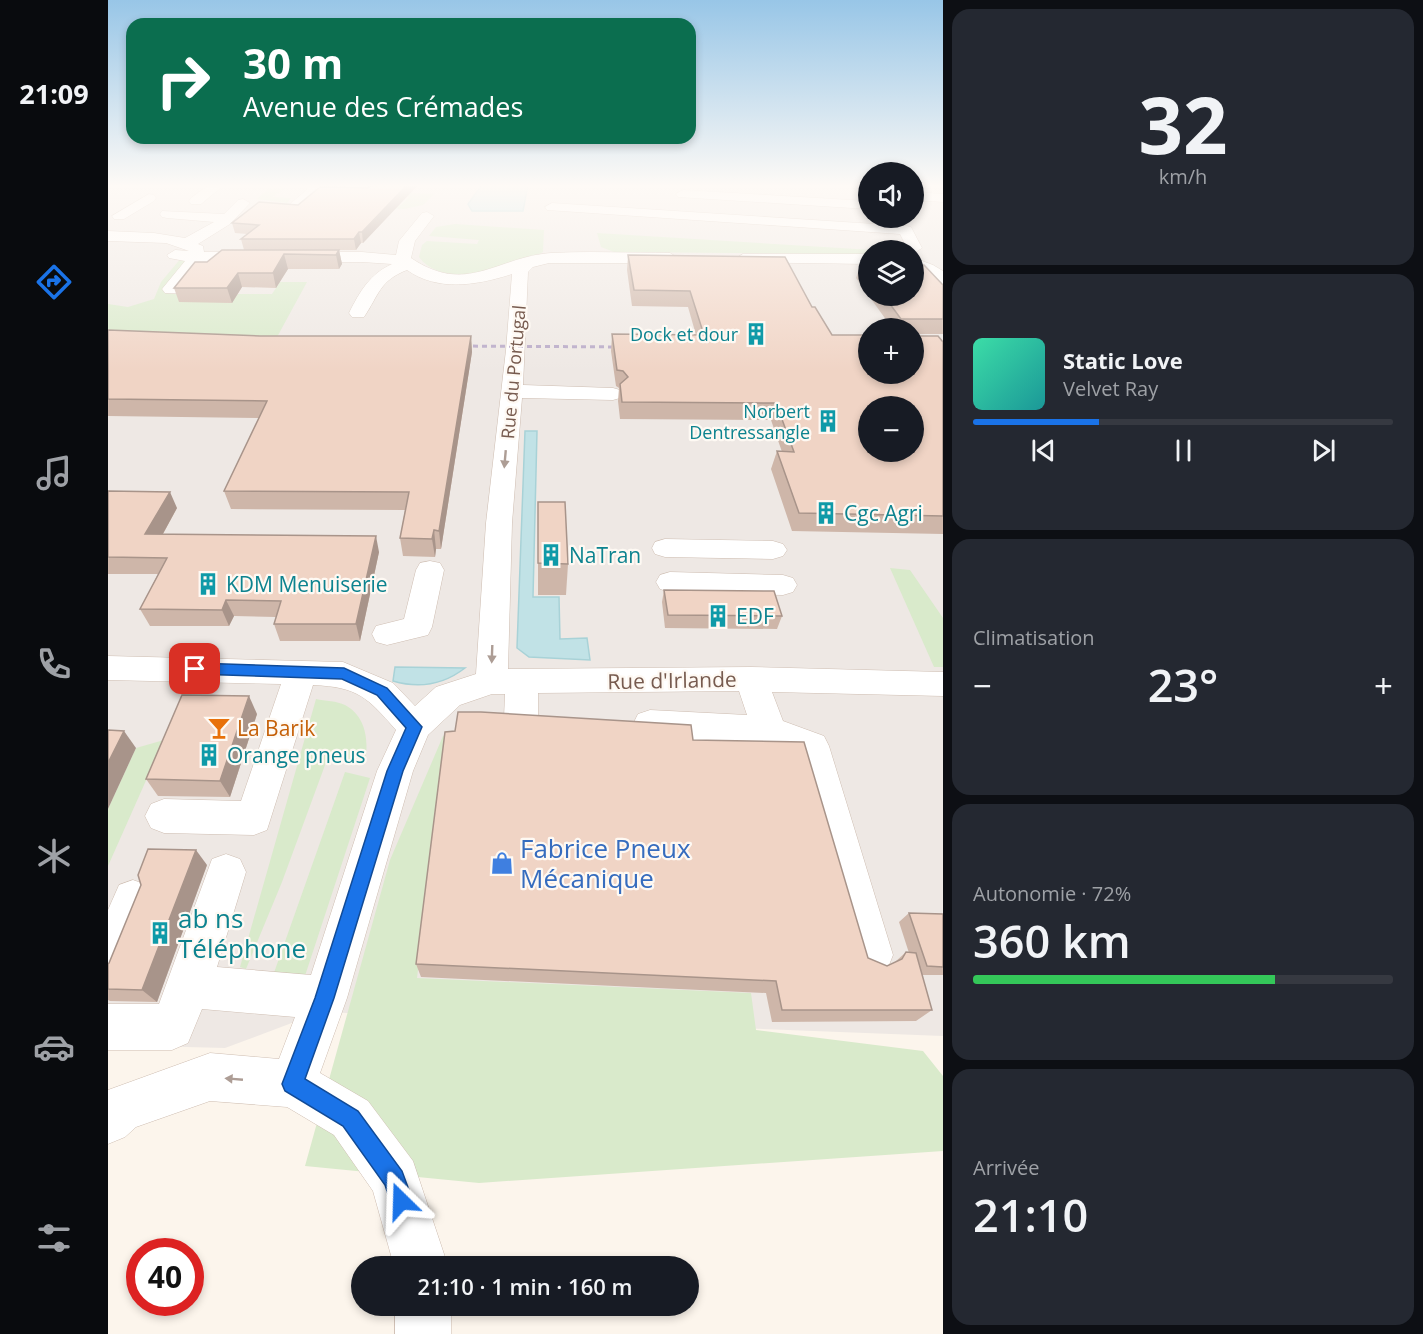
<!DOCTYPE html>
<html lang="fr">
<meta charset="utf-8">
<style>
:root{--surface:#171b24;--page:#242831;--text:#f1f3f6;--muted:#9ea1a6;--line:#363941;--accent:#1a73e8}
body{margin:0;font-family:"Open Sans",sans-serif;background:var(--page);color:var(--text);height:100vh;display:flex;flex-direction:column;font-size:22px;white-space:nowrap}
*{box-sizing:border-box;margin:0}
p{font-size:20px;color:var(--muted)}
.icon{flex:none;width:33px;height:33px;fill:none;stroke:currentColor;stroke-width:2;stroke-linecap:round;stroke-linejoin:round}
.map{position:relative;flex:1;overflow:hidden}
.panel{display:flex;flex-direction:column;gap:9px;padding:9px;background:#0d0f14;width:480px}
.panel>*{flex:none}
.banner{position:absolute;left:18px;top:18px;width:570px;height:126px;border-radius:18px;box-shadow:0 3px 9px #0003;background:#0b6e4f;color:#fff;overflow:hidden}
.tools{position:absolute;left:750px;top:162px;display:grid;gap:12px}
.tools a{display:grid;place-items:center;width:66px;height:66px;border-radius:50%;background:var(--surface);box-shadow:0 3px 9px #0003;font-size:30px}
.speed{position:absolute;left:18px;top:1238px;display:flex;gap:12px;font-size:30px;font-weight:700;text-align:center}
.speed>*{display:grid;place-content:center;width:78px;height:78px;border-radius:50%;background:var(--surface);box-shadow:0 3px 9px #0003;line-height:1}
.speed .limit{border:9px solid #d22;background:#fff;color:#111}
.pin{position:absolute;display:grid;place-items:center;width:51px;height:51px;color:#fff;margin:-26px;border-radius:12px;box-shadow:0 3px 9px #0006}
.me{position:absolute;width:66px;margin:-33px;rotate:338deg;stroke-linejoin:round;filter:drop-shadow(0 0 4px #0008)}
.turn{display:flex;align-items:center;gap:21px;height:126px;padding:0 18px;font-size:27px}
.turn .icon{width:78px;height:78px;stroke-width:2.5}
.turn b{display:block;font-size:42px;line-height:51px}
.big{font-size:45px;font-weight:600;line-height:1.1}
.panel .card{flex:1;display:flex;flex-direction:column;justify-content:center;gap:9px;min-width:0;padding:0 21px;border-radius:18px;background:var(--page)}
.panel .dial{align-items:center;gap:0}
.dial b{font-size:78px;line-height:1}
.song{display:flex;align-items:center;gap:18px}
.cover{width:72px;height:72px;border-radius:9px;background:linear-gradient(135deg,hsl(160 70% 55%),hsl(180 70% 35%))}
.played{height:6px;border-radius:3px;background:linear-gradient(90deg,var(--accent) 30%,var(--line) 30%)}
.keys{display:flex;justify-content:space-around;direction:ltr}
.heat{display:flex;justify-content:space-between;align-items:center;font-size:33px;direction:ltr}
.charge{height:9px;border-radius:4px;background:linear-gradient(90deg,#34c759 72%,var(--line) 0)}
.trip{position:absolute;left:243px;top:1256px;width:348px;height:60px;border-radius:30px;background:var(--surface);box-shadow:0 3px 9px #0003;font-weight:600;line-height:60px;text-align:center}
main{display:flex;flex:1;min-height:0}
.tab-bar{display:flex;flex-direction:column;width:108px;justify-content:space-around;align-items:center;background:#090b0e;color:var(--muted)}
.tab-bar .icon{width:42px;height:42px}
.tab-bar .selected{color:var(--accent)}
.tab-bar b{font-size:27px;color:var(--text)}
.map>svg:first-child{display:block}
</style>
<main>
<nav class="tab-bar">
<b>21:09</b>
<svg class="icon selected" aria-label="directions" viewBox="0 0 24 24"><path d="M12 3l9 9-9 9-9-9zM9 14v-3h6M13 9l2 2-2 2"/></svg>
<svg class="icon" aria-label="music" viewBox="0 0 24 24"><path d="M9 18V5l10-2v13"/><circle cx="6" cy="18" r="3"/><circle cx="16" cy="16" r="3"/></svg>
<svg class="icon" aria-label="phone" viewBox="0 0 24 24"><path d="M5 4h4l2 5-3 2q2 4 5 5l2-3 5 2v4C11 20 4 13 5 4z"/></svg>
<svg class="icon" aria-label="climate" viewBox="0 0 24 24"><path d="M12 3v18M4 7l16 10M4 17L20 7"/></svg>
<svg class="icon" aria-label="car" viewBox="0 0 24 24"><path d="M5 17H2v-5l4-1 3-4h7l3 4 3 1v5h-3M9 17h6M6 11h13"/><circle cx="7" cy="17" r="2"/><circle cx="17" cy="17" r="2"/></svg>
<svg class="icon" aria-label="filters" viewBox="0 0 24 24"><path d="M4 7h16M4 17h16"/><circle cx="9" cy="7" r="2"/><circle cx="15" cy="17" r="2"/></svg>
</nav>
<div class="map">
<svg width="835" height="1334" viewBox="0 0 835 1334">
<rect width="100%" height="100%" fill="#fcf5ec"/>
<!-- industrial -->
<path fill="#eee8e4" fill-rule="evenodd" d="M0 185H760V218H806V185H835V1036L213 1012 117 1048 0 1045ZM760 250H806V296H760ZM760 328H806V374H760ZM760 406H806V452H760Z"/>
<!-- green -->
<g fill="#d9eacb">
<path d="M165 185H181L165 197 183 198 179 203 149 199Z"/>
<path d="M290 192 326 194 315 205 296 209 200 203 212 199 293 205 301 197 288 195Z"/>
<path d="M347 224 436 230 435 252C428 256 419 256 412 259 385 271 333 287 311 257L314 245 319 241 369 244 371 240 321 236 328 227Z"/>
<path d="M489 233 765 250H760V254L506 252 493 247Z"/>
<path d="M74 257 82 258 56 293 77 295 123 303 130 294H164L172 282H199L168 339 0 337V304L20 307 46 299 53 282Z"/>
<path d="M782 568 802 570 835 618V667H826Z"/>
<path d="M208 699C217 701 229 701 237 705 258 716 261 741 257 761L220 757 174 882 138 969 132 967Z"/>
<path d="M350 729 338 746 309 978 643 993 648 1030 815 1051 835 1076V1151L371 1183 197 1166 282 860 335 736Z"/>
<path d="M56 740 0 866V809L28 748Z"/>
<path d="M237 772 262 778 193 988 162 984Z"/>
</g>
<!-- water -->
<g fill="#c1e2e6" stroke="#a8d2d7" stroke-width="1.5">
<path d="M374 185H420L415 211H364L360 204Z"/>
<path d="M417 431H429L425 597H451L452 639 479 638 482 660 421 657 409 648Z"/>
<path d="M287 667 357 668C335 685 312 689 285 681Z"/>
</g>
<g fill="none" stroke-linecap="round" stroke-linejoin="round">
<!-- minor casing -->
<g stroke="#cebdb1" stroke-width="1">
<g id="minor">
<path d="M101 185H116L93 204H83L81 201 83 198Z"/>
<path d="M207 186 251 188 258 192 251 196 210 194 192 210H182L180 207 182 204 202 187Z"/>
<path d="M575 190 760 201V209L570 197 568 194Z"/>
<path d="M806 192 835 194V202L806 200Z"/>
<path d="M41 194 46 195 48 198 46 201 16 219H6L4 216Z"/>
<path d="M135 199 142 203 122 224 90 244 95 246 96 252H254L288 255 291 241 314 213 319 212 326 216 307 241 303 258C359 296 388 257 443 253 482 251 523 253 562 253L570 258 562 263H441L425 267 420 272 415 385 505 388 512 390 516 394 512 398 505 400 414 398 404 523 400 669 643 667 835 672V696L664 692 675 721 716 736 721 746 785 955 779 970 764 976 749 970 743 955 689 755 659 744 542 738 530 734 525 724 530 714 542 710 639 715 631 691 430 693V718L425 727 413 731 401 727 396 718 397 694H384L352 705 320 735 305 771 239 998 212 1073 260 1101 305 1161 340 1266H286L265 1191 226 1135 179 1107 102 1101 28 1127 17 1137 0 1144V1090L102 1053 171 1059 187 1017 94 1009 80 1043 64 1050H0V1004H51L104 859 118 854 132 859 138 872 109 967 203 975 269 771 288 730C259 697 250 687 205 685L159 830 146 835 56 833 43 828 37 816 43 804 56 799 133 801 173 684 0 680V656L235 662 285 683 307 706 328 687 368 674 378 523 398 350 404 274C370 285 330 292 299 270 271 281 271 295 256 317H244L241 313C252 291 262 274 284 264L254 262H93L69 293H57L54 289 77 261 61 258 59 255 67 250 81 251 58 243 0 241V231L46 233 77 238 106 222 59 218 54 217 52 214 54 211 116 214 130 200Z"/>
<path d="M444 203 798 226 803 227 814 248 806 253V250H800L792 234 439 210 437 207Z"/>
<path d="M635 254H760V264L629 262 627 259Z"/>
<path d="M806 258 825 265 835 271V284L806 268Z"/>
<path d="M557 539 665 541 675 544 679 550 675 556 665 559 557 557 547 554 544 548 547 542Z"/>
<path d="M322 561 332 563 336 570 324 627 320 635 279 645 268 642 264 634 268 626 296 619 308 570 312 563Z"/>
<path d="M562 572 675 575 685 578 689 585 685 592 675 595 562 592 552 589 548 582 552 575Z"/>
<path d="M25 880 39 885 45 899 15 975 0 981V910L11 885Z"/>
<rect x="287" y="1305" width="56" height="29"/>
</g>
</g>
<!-- minor -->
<use href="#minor" fill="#fff" fill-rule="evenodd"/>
<!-- rail -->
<path stroke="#b8a9c7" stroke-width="3" stroke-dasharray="5 4" stroke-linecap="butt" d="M347 346 521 347"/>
</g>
<!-- wall -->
<g fill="#ceb6a9">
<path d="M252 185H310L255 243H253L248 250H136L133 239 139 234 127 233 124 223 190 205 260 188 263 187Z"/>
<path d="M114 250H231L234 264 231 269H180L168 288 134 287 124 303 71 302 66 288Z"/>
<path d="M520 255 704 307 724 335 835 342V534L684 531 663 469 669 451 674 452 663 420 512 419 510 401 511 388 508 386 503 351 504 334 588 335 580 307 524 306 519 270Z"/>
<path d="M753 264H760V295L748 278Z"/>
<path d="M835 285V334H806V328H784L761 296H806Z"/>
<path d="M0 330 152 336H363L364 352 333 549H328L327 557 295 556 292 538 297 510 123 509 116 491 151 418 0 416Z"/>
<path d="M0 491 69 508 55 534 271 552 252 641H172L166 624 168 617 126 616 121 626H42L32 609 50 574H0Z"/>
<path d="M430 502 460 564 458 595H430Z"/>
<path d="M556 590 674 616 669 629 557 628 554 602Z"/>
<path d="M149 714 122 797 50 796 38 779Z"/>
<path d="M99 865 49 1002 2 1001 0 1000V964Z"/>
<path d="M801 913 835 914V975H814L824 1010 808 1021 664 1022 658 993 313 977 308 964 760 958 779 966 787 962 798 952 801 953 791 922Z"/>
</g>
<!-- shaded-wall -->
<g fill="#a8948a">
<path d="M299 185H310L255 243 254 232Z"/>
<path d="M251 232 253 243 248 250 246 239Z"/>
<path d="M231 250 234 264 231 269 228 255Z"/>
<path d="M176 254 180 269 168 288 165 273Z"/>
<path d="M130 273 134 287 124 303 119 288Z"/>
<path d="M363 336 364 352 333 549 331 531Z"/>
<path d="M62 492 69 508 46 550 37 534Z"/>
<path d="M326 530 328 549 327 557 324 539Z"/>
<path d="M268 536 271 552 252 641 248 624Z"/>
<path d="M118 600 126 616 121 626 114 610Z"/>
<path d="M141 696 149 714 122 797 112 781Z"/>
<path d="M16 731 28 748 0 809V763Z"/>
<path d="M88 850 99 865 49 1002 34 990Z"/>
</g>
<!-- building -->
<g fill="#f0d4c5" stroke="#a8948a" stroke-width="1.5" fill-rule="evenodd">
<path d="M265 185H299L254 232H251L246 239H133L151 225 124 223 151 202 190 205 212 187 260 188Z"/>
<path d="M114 250H231L228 255 176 254 165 273H130L119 288H66L87 262H99Z"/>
<path d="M520 255 677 257 704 307H707L724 335H760V374H806V336H830L835 342V516L691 513 669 451 686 452 668 403 514 402 512 384 520 377 515 371 509 370 504 334 596 335 582 291 526 290ZM760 406H806V452H760Z"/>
<path d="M753 264H760V274Z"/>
<path d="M806 264 816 265 835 285V319H793L776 296H806Z"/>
<path d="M0 330 152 336H363L331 531 326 530 324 539 292 538 301 492 116 491 159 401 0 399Z"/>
<path d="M0 491 62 492 37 534 268 536 248 624H166L173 601 118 600 114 610 32 609 59 558 0 557Z"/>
<path d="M430 502H457L460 564 430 563Z"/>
<path d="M556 590 666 591 674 616 560 615Z"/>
<path d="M74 695 141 696 112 781 38 779Z"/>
<path d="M350 712H373L583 725 585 740 696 742 760 958 779 966 794 959 798 952 808 953 824 1010H674L668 981 308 964 337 732 347 731Z"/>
<path d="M0 730 16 731 0 763Z"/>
<path d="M40 849 88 850 34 990 0 989V964L1 963 33 885 30 875Z"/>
<path d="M801 913 835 914V967L819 966Z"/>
</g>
<!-- one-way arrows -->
<defs><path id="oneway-solid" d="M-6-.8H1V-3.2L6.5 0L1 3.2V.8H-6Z" transform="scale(1.5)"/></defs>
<g fill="#ad9d95">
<use href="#oneway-solid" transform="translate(397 459) rotate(95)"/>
<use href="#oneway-solid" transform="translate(384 654) rotate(92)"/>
<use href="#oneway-solid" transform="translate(126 1079) rotate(-175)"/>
</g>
<!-- sky -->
<linearGradient id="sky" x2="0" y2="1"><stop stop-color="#98c6e7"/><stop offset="0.5" stop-color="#fefaf6"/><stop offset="1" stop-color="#fefaf6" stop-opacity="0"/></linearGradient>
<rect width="835" height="372" fill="url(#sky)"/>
<!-- route -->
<path fill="#1a73e8" stroke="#114b97" stroke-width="1.5" d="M87 663 236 668 279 688 314 727 295 771 226 998 197 1079 250 1111 294 1171 305 1201 301 1209 293 1212 285 1209 277 1185 235 1126 177 1091 174 1084 207 998 279 771 298 728 269 695 234 679 87 674 80 669Z"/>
<!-- icons -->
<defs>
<g id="building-bare" transform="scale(1.8)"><path d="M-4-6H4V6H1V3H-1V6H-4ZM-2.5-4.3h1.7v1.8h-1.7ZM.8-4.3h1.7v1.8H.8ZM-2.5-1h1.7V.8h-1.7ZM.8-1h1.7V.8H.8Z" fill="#0f9aa8" stroke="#fef9f3" stroke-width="2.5" paint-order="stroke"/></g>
<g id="bar-bare" transform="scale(1.8)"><path d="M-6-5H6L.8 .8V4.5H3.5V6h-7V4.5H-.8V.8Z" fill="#e8710a" stroke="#fef9f3" stroke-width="2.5" paint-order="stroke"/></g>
<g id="shop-bare" transform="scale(1.8)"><path d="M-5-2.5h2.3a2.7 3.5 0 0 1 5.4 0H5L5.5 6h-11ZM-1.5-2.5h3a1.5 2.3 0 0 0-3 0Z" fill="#3f7fe0" stroke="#fef9f3" stroke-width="2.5" paint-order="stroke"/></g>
</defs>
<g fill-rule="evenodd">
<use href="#building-bare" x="648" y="334"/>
<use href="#building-bare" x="720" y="421"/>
<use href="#building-bare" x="718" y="513"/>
<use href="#building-bare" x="443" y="555"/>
<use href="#building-bare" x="100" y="584"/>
<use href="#building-bare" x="610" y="616"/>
<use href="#bar-bare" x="111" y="728"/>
<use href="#building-bare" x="101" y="755"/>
<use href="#shop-bare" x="394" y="863"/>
<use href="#building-bare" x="52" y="933"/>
</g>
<g text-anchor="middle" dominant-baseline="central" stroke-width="4.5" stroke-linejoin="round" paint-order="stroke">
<!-- far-culture labels -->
<g font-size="18" fill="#0d838f" stroke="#fef9f3" text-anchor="end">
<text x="630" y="334">Dock et dour</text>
<text x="702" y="411">Norbert<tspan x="702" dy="21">Dentressangle</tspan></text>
</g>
<!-- far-street labels -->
<g font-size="18" fill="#775b4f" stroke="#fef9f3">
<text transform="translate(405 372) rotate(-85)">Rue du Portugal</text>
</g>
<!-- culture labels -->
<g font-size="21" fill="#0d838f" stroke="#fef9f3" text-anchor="start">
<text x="736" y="513">Cgc Agri</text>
<text x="461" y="555">NaTran</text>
<text x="118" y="584">KDM Menuiserie</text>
<text x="628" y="616">EDF</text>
<text x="119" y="755">Orange pneus</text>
</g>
<!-- street labels -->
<g font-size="21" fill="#775b4f" stroke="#fef9f3">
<text transform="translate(564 680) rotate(-1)">Rue d'Irlande</text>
</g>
<!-- food labels -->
<g font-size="21" fill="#c56008" stroke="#fef9f3" text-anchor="start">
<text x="129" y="728">La Barik</text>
</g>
<!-- near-shop labels -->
<g font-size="26" fill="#366cbe" stroke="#fef9f3" text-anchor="start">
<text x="412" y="848">Fabrice Pneux<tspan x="412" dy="30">Mécanique</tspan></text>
</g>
<!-- near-culture labels -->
<g font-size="26" fill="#0d838f" stroke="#fef9f3" text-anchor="start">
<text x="70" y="918">ab ns<tspan x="70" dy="30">Téléphone</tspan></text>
</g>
</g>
</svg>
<div class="tools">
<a><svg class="icon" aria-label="sound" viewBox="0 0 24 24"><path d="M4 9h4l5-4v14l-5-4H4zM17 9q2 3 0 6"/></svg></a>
<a><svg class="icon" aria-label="layers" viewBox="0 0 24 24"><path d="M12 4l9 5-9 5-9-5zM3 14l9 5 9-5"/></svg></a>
<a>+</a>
<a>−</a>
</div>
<div class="speed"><div class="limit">40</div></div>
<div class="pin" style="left:87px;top:669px;background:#d93025"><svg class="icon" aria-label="arrive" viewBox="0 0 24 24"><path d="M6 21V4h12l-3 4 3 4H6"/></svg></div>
<svg class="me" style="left:293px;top:1201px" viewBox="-20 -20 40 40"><path d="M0-17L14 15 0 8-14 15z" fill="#1a73e8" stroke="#fff" stroke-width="4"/></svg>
<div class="trip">21:10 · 1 min · 160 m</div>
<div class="banner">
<div class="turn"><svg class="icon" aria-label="right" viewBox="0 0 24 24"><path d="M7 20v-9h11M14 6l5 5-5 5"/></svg><div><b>30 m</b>Avenue des Crémades</div></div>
</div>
</div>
<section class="panel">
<div class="card dial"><b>32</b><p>km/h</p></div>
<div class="card">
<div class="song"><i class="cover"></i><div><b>Static Love</b><p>Velvet Ray</p></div></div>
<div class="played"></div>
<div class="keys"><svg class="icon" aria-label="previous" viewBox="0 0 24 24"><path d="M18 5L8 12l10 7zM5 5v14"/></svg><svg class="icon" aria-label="pause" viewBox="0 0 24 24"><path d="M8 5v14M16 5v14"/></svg><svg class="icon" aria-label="next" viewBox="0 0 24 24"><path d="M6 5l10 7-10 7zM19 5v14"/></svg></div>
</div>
<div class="card"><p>Climatisation</p>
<div class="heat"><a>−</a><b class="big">23°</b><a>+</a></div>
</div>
<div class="card"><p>Autonomie · 72%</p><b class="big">360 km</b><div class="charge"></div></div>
<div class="card"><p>Arrivée</p><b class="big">21:10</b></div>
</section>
</main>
